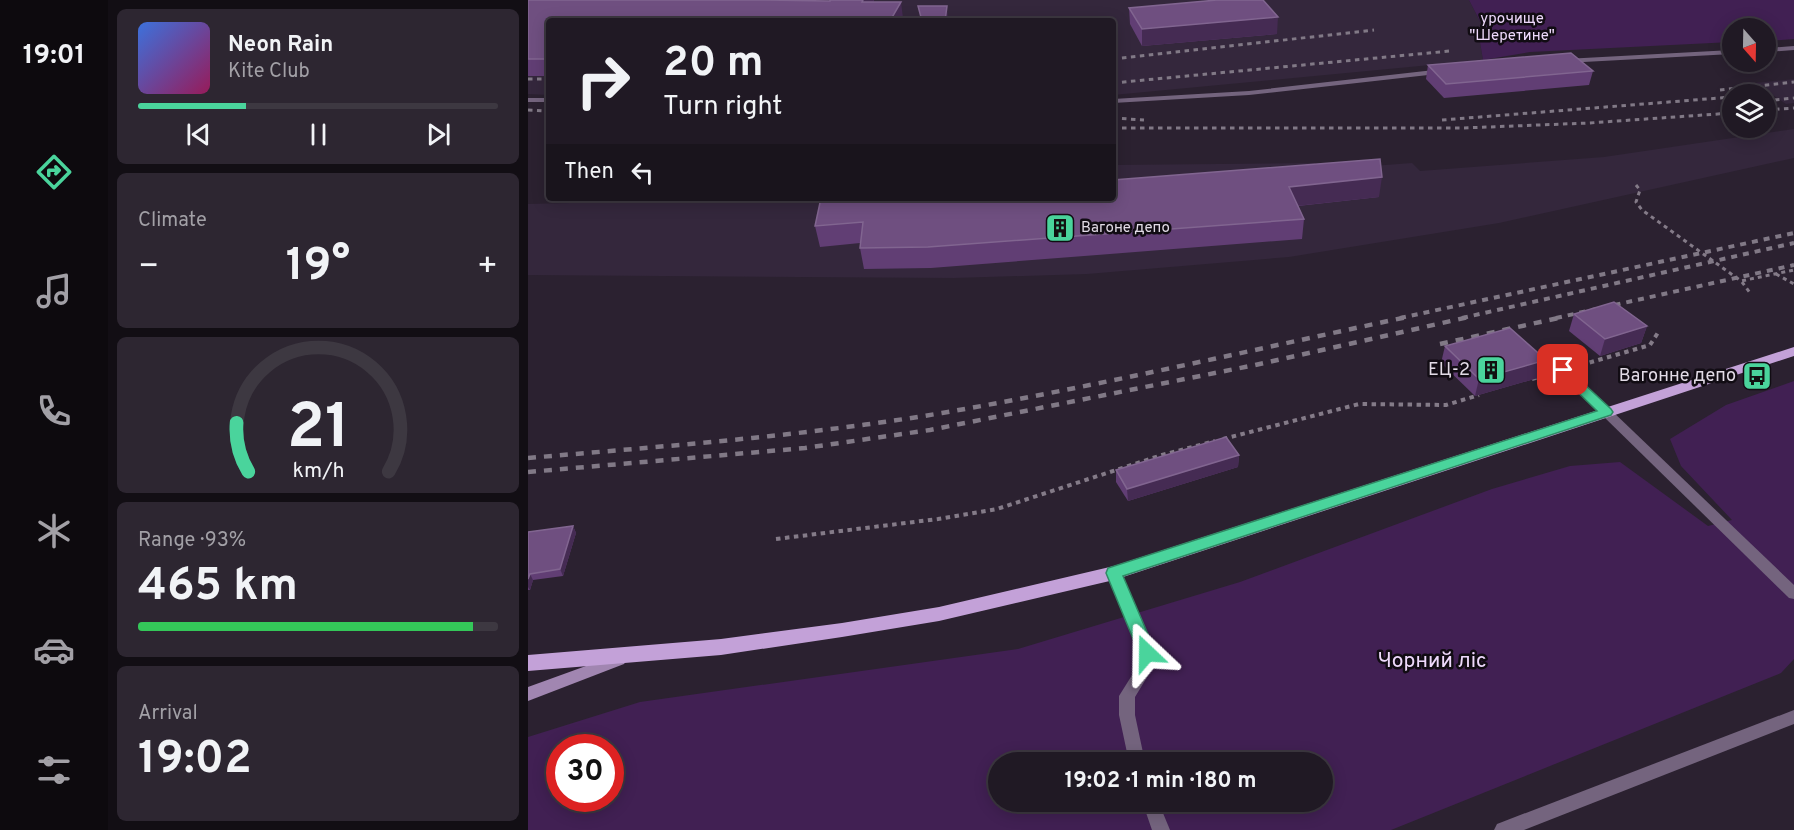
<!DOCTYPE html>
<meta charset="utf-8">
<style>
:root{--surface:#201924;--page:#2d2631;--text:#f1f3f6;--muted:#a2a0a6;--line:#3d3841;--accent:#4ad49c}
body{margin:0;font-family:Overpass,sans-serif;background:var(--page);color:var(--text);height:100vh;display:flex;flex-direction:column;font-size:22px;white-space:nowrap}
*{box-sizing:border-box;margin:0}
p{font-size:20px;color:var(--muted)}
.icon{flex:none;width:33px;height:33px;fill:none;stroke:currentColor;stroke-width:2;stroke-linecap:round;stroke-linejoin:round}
.map{position:relative;flex:1;overflow:hidden}
.details{display:flex;flex-direction:column;gap:9px;padding:9px;background:#120e14;width:420px}
.details>*{flex:none}
.top-card{position:absolute;left:18px;top:18px;width:570px;height:183px;border-radius:6px;box-shadow:0 3px 15px #0003,0 0 0 2px var(--line);background:#201924;color:var(--text);overflow:hidden}
.needle{width:39px;rotate:160deg}
.fabs{position:absolute;left:1194px;top:18px;display:grid;gap:12px}
.fabs a{display:grid;place-items:center;width:54px;height:54px;border-radius:50%;background:var(--surface);box-shadow:0 3px 15px #0003,0 0 0 2px var(--line);font-size:30px}
.speed{position:absolute;left:18px;top:734px;display:flex;gap:12px;font-size:30px;font-weight:700;text-align:center}
.speed>*{display:grid;place-content:center;width:78px;height:78px;border-radius:50%;background:var(--surface);box-shadow:0 3px 15px #0003,0 0 0 2px var(--line);line-height:1}
.speed .limit{border:9px solid #d22;background:#fff;color:#111}
.pin{position:absolute;display:grid;place-items:center;width:51px;height:51px;color:#fff;margin:-26px;border-radius:12px;box-shadow:0 3px 9px #0006}
.me{position:absolute;width:66px;margin:-33px;rotate:337deg;stroke-linejoin:round;filter:drop-shadow(0 0 4px #0008)}
.turn{display:flex;align-items:center;gap:21px;height:126px;padding:0 18px;font-size:27px}
.turn .icon{width:78px;height:78px;stroke-width:2.5}
.turn b{display:block;font-size:42px;line-height:51px}
.then{display:flex;align-items:center;height:57px;padding:0 18px;background:#0003;gap:12px;font-size:22px}
.big{font-size:45px;font-weight:700;line-height:1.1}
.details .widget{flex:1;display:flex;flex-direction:column;justify-content:center;gap:9px;min-width:0;padding:0 21px;border-radius:9px;background:var(--page)}
.details .dial{align-items:center;gap:0}
.dial svg{height:156px;overflow:visible;fill:none;stroke:var(--line);stroke-width:7;stroke-linecap:round;text-anchor:middle}
.dial text{fill:var(--text);stroke:none}
.song{display:flex;align-items:center;gap:18px}
.cover{width:72px;height:72px;border-radius:9px;background:linear-gradient(135deg,hsl(220 70% 55%),hsl(330 70% 35%))}
.played{height:6px;border-radius:3px;background:linear-gradient(90deg,var(--accent) 30%,var(--line) 30%)}
.keys{display:flex;justify-content:space-around;direction:ltr}
.heat{display:flex;justify-content:space-between;align-items:center;font-size:33px;direction:ltr}
.charge{height:9px;border-radius:4px;background:linear-gradient(90deg,#34c759 93%,var(--line) 0)}
.trip{position:absolute;left:460px;top:752px;width:345px;height:60px;border-radius:30px;background:var(--surface);box-shadow:0 3px 15px #0003,0 0 0 2px var(--line);font-weight:700;line-height:60px;text-align:center}
main{display:flex;flex:1;min-height:0}
.menu{display:flex;flex-direction:column;width:108px;justify-content:space-around;align-items:center;background:#0d0a0e;color:var(--muted)}
.menu .icon{width:42px;height:42px}
.menu .current{color:var(--accent)}
.menu b{font-size:27px;color:var(--text)}
.map>svg:first-child{display:block}
</style>
<main>
<nav class="menu">
<b>19:01</b>
<svg class="icon current" aria-label="directions" viewBox="0 0 24 24"><path d="M12 3l9 9-9 9-9-9zM9 14v-3h6M13 9l2 2-2 2"/></svg>
<svg class="icon" aria-label="music" viewBox="0 0 24 24"><path d="M9 18V5l10-2v13"/><circle cx="6" cy="18" r="3"/><circle cx="16" cy="16" r="3"/></svg>
<svg class="icon" aria-label="phone" viewBox="0 0 24 24"><path d="M5 4h4l2 5-3 2q2 4 5 5l2-3 5 2v4C11 20 4 13 5 4z"/></svg>
<svg class="icon" aria-label="climate" viewBox="0 0 24 24"><path d="M12 3v18M4 7l16 10M4 17L20 7"/></svg>
<svg class="icon" aria-label="car" viewBox="0 0 24 24"><path d="M5 17H2v-5l4-1 3-4h7l3 4 3 1v5h-3M9 17h6M6 11h13"/><circle cx="7" cy="17" r="2"/><circle cx="17" cy="17" r="2"/></svg>
<svg class="icon" aria-label="filters" viewBox="0 0 24 24"><path d="M4 7h16M4 17h16"/><circle cx="9" cy="7" r="2"/><circle cx="15" cy="17" r="2"/></svg>
</nav>
<section class="details">
<div class="widget">
<div class="song"><i class="cover"></i><div><b>Neon Rain</b><p>Kite Club</p></div></div>
<div class="played"></div>
<div class="keys"><svg class="icon" aria-label="previous" viewBox="0 0 24 24"><path d="M18 5L8 12l10 7zM5 5v14"/></svg><svg class="icon" aria-label="pause" viewBox="0 0 24 24"><path d="M8 5v14M16 5v14"/></svg><svg class="icon" aria-label="next" viewBox="0 0 24 24"><path d="M6 5l10 7-10 7zM19 5v14"/></svg></div>
</div>
<div class="widget"><p>Climate</p>
<div class="heat"><a>−</a><b class="big">19°</b><a>+</a></div>
</div>
<div class="widget dial"><svg viewBox="0 0 100 80">
<path d="M14 69A42 42 0 1 1 86 69"/>
<path d="M14 69A42 42 0 0 1 8 44" stroke="#4ad49c"/>
<text x="50" y="56" font-size="32" font-weight="700">21</text>
<text x="50" y="72" font-size="11">km/h</text>
</svg></div>
<div class="widget"><p>Range · 93%</p><b class="big">465 km</b><div class="charge"></div></div>
<div class="widget"><p>Arrival</p><b class="big">19:02</b></div>
</section>
<div class="map">
<svg width="1266" height="830" viewBox="0 0 1266 830">
<rect width="100%" height="100%" fill="#2b2130"/>
<!-- built -->
<g fill="#34273c">
<path d="M0 0H941L955 27 951 36 955 60 585 95V21H21V95L0 94Z"/>
<path d="M1266 79V103L1258 104 1227 83Z"/>
<path d="M1266 129V158L971 223 761 257 559 274 426 278 0 275V204L84 202 144 198H585V165L787 163 791 170 884 163 892 171 1076 157Z"/>
</g>
<!-- green -->
<g fill="#412053" fill-rule="evenodd">
<path d="M941 0H1266V39L1238 41V28H1204V42L1002 52 955 60 951 36 955 27Z"/>
<path d="M1266 381V659L1253 673 863 830H0V737L112 702 490 649 712 582 964 489 1042 466 1092 462 1180 526 1204 520 1153 466 1142 439 1198 405ZM32 747H82V798H32ZM471 762H795V801H471Z"/>
</g>
<g fill="none" stroke-linecap="round" stroke-linejoin="round">
<!-- path-far1 -->
<g stroke="#847b88" stroke-width="3" stroke-dasharray="4 4" stroke-linecap="butt">
<path d="M1108 185 1112 190 1108 202 1114 210 1213 281 1266 270"/>
<path d="M1248 274 1266 284"/>
<path d="M1214 282 1222 293"/>
</g>
<!-- path -->
<g stroke="#847b88" stroke-width="4" stroke-dasharray="4.5 4.5" stroke-linecap="butt">
<path d="M1053 365 1122 345 1131 331"/>
<path d="M1004 379 1020 375"/>
<path d="M695 439 831 404 918 405 951 395"/>
<path d="M248 539 410 519 469 509 634 455 687 441"/>
</g>
<!-- lane -->
<path fill="#74647e" fill-rule="evenodd" d="M1035 367 1039 368 1082 409 1084 412 1082 415H1074L1029 370 1031 368Z"/>
<!-- street -->
<g fill="#74647e" fill-rule="evenodd">
<path d="M1266 46V50L1238 52V48Z"/>
<path d="M1204 50V54L1037 63 1033 61 1037 59Z"/>
<path d="M915 69H918V73L721 95 585 103V99L721 91Z"/>
<rect x="0" y="98" width="21" height="4"/>
<path d="M1078 408 1082 409 1266 585V599L1261 598 1074 415 1072 412 1074 409Z"/>
<path d="M586 568 591 569 593 573 627 653 621 674 607 697V715L617 762H601L591 715V696L606 672 611 653 579 573 581 569Z"/>
<path d="M1266 710V724L996 830H966L969 824Z"/>
<path d="M614 801H630L642 830H624Z"/>
</g>
<!-- secondary -->
<path fill="#a186b1" fill-rule="evenodd" d="M91 654 96 656 99 660 96 664 0 701V687Z"/>
<!-- primary -->
<path fill="#c3a1d8" fill-rule="evenodd" d="M1266 347V356L586 580 411 621 314 637 193 655 0 671V655L193 639 314 623 411 607 586 566Z"/>
<!-- rail-far2 -->
<g stroke="#817986" stroke-width="3" stroke-dasharray="4.5 4.5" stroke-linecap="butt">
<path d="M585 59 846 30"/>
<path d="M0 79H21"/>
<path d="M585 83 922 51"/>
<path d="M1192 90 1266 82"/>
<path d="M1238 101 1266 98"/>
<path d="M0 110 21 111"/>
<path d="M1238 110 1266 108"/>
<path d="M585 118 616 120"/>
<path d="M914 120 1204 97"/>
<path d="M585 128H935L1061 123 1204 113"/>
</g>
<!-- rail-far1 -->
<g stroke="#817986" stroke-width="4" stroke-dasharray="6 6" stroke-linecap="butt">
<path d="M872 318 1266 233"/>
<path d="M934 318 1266 243"/>
<path d="M1028 318 1266 265"/>
</g>
<!-- rail -->
<g stroke="#817986" stroke-width="4.5" stroke-dasharray="8 8" stroke-linecap="butt">
<path d="M912 344 1035 317"/>
<path d="M0 458C138 446 277 436 414 413 570 386 724 350 879 317"/>
<path d="M0 472 277 448 402 430 727 365 941 317"/>
</g>
</g>
<!-- wall -->
<g fill="#613e74">
<path d="M0 0H254V1H302V0H346L345 2 375 18 374 21H21V76H0Z"/>
<path d="M601 8 749 34 614 46 602 24Z"/>
<path d="M900 65 1065 71 1061 85 916 98 898 79Z"/>
<path d="M851 197 770 206 776 219 774 239 403 268 336 269 332 248V243L292 247 287 226 293 198Z"/>
<path d="M1046 314 1119 326 1113 343 1072 356 1041 331Z"/>
<path d="M917 346 1013 377 947 396 913 363Z"/>
<path d="M711 455 710 467 600 501 588 482V470Z"/>
<path d="M45 526 48 533 35 576 5 580 2 590H0V532Z"/>
</g>
<!-- shaded-wall -->
<g fill="#452b53">
<path d="M335 0H346L337 18 334 2Z"/>
<path d="M373 2 375 18 374 21H362Z"/>
<path d="M419 6 420 21H417Z"/>
<path d="M750 17 749 34 614 46V29Z"/>
<path d="M854 177 851 197 759 207 761 187Z"/>
<path d="M1119 326 1113 343 1072 356 1077 339Z"/>
<path d="M1018 360 1013 377 947 396 951 379Z"/>
<path d="M711 455 710 467 600 501 599 489Z"/>
<path d="M45 526 48 533 35 576 32 569Z"/>
<path d="M2 574 5 580 2 590 0 587V579Z"/>
</g>
<!-- building -->
<g fill="#6f4f80" stroke="#816590" stroke-width="1.5">
<path d="M0 0H237L302 1V0H335L334 2H373L362 21H21V59H0Z"/>
<path d="M689 0H735L750 17 614 29 601 8Z"/>
<path d="M390 6H419L417 21H394Z"/>
<path d="M546 19 547 21H525Z"/>
<path d="M1043 53 1065 71 918 84 900 65Z"/>
<path d="M852 159 854 177 761 187 776 219 400 247 332 248 335 222 287 226 293 198H585V180Z"/>
<path d="M1086 302 1119 326 1077 339 1046 314Z"/>
<path d="M982 328 1018 360 951 379 917 346Z"/>
<path d="M698 437 711 455 599 489 588 470Z"/>
<path d="M45 526 32 569 2 574 0 579V532Z"/>
</g>
<!-- route -->
<path fill="#4ad49c" stroke="#308a65" stroke-width="1.5" d="M1035 367 1039 368 1083 409 1085 412 1083 415 595 576 628 653 625 658 619 660 613 658 578 573 580 568 1069 411 1030 373 1028 370Z"/>
<!-- icons -->
<defs>
<g id="building-square" transform="scale(1.5)"><rect x="-9" y="-9" width="18" height="18" rx="4" fill="#4ad49c" stroke="#110c13"/><path d="M-4-6H4V6H1V3H-1V6H-4ZM-2.5-4.3h1.7v1.8h-1.7ZM.8-4.3h1.7v1.8H.8ZM-2.5-1h1.7V.8h-1.7ZM.8-1h1.7V.8H.8Z" fill="#111"/></g>
<g id="bus-square" transform="scale(1.5)"><rect x="-9" y="-9" width="18" height="18" rx="4" fill="#4ad49c" stroke="#110c13"/><path d="M-5-6H5V4H4V6H2V4H-2V6H-4V4H-5ZM-3.5-4V0h7V-4ZM-3.5 1.2v1.5H-2V1.2ZM2 1.2v1.5H3.5V1.2Z" fill="#111"/></g>
</defs>
<g fill-rule="evenodd">
<use href="#building-square" x="532" y="228"/>
<use href="#building-square" x="963" y="370"/>
<use href="#bus-square" x="1229" y="376"/>
</g>
<g text-anchor="middle" dominant-baseline="central" stroke-width="5" stroke-linejoin="round" paint-order="stroke">
<!-- far-park labels -->
<g font-size="15" fill="#eed9fc" stroke="#110c13">
<text x="984" y="19">урочище<tspan x="984" dy="17">"Шеретине"</tspan></text>
</g>
<!-- far-poi labels -->
<g font-size="15" fill="#e2dbe6" stroke="#110c13" text-anchor="start">
<text x="553" y="228">Вагоне депо</text>
</g>
<!-- poi labels -->
<g font-size="18" fill="#e2dbe6" stroke="#110c13" text-anchor="end">
<text x="942" y="370">ЕЦ-2</text>
<text x="1208" y="376">Вагонне депо</text>
</g>
<!-- near-park labels -->
<g font-size="21" fill="#eed9fc" stroke="#110c13">
<text x="904" y="661">Чорний ліс</text>
</g>
</g>
</svg>
<div class="fabs">
<a><svg class="needle" viewBox="-14 -14 28 28"><path d="M0-13l5 13h-10z" fill="#e53935"/><path d="M0 13l5-13h-10z" fill="#a2a0a6"/></svg></a>
<a><svg class="icon" aria-label="layers" viewBox="0 0 24 24"><path d="M12 4l9 5-9 5-9-5zM3 14l9 5 9-5"/></svg></a>
</div>
<div class="speed"><div class="limit">30</div></div>
<div class="pin" style="left:1035px;top:370px;background:#d93025"><svg class="icon" aria-label="arrive" viewBox="0 0 24 24"><path d="M6 21V4h12l-3 4 3 4H6"/></svg></div>
<svg class="me" style="left:619px;top:653px" viewBox="-20 -20 40 40"><path d="M0-17L14 15 0 8-14 15z" fill="#4ad49c" stroke="#fff" stroke-width="4"/></svg>
<div class="trip">19:02 · 1 min · 180 m</div>
<div class="top-card">
<div class="turn"><svg class="icon" aria-label="right" viewBox="0 0 24 24"><path d="M7 20v-9h11M14 6l5 5-5 5"/></svg><div><b>20 m</b>Turn right</div></div>
<div class="then">Then<svg class="icon" aria-label="left" viewBox="0 0 24 24"><path d="M17 20v-9H6M10 6l-5 5 5 5"/></svg></div>
</div>
</div>
</main>
